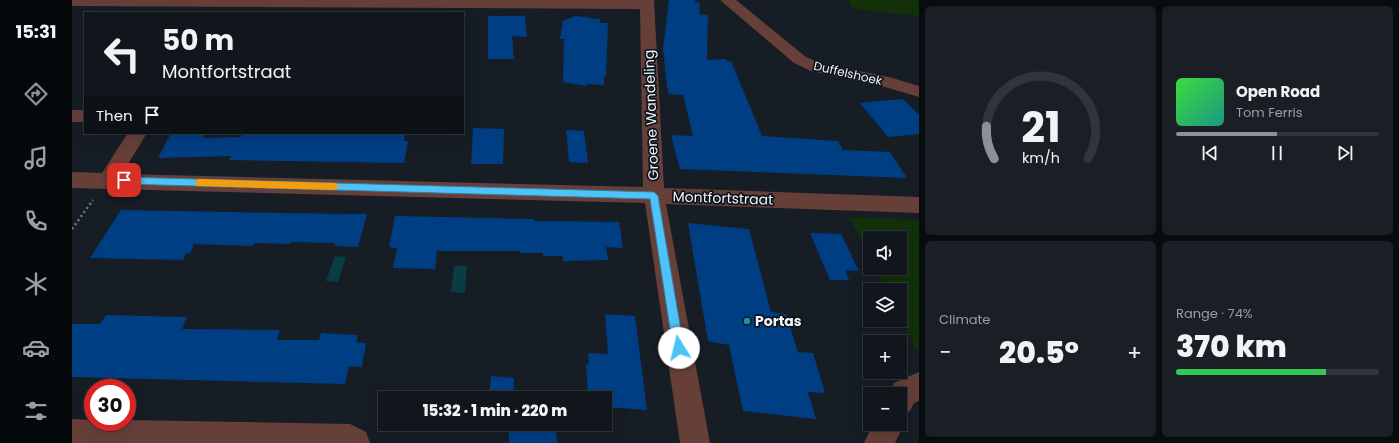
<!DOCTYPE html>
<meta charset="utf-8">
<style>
:root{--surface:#10161c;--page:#191f25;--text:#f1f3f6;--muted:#9c9fa3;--line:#30353b;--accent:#8c9099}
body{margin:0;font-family:Poppins,sans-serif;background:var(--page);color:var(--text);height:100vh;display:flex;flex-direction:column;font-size:15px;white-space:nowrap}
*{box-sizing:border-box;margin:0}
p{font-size:13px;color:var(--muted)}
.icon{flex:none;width:22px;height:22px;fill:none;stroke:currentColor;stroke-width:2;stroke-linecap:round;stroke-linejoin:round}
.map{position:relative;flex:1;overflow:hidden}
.panel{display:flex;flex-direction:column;gap:6px;padding:6px;background:#090c0f;width:480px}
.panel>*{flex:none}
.banner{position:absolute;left:12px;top:12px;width:380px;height:122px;border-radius:0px;box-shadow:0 4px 16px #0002,0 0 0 1px var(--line);background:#10161c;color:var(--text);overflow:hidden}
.tools{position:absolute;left:791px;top:231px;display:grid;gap:8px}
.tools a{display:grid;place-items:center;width:44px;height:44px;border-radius:0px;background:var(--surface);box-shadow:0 4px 16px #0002,0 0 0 1px var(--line);font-size:20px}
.speed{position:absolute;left:12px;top:379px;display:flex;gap:8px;font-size:20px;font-weight:700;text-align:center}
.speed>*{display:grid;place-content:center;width:52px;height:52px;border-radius:50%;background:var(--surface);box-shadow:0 4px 16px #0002,0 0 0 1px var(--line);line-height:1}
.speed .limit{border:6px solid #d22;background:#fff;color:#111}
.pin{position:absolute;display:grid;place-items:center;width:34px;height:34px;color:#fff;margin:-17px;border-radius:8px;box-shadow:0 2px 6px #0006}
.me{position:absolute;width:44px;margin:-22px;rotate:351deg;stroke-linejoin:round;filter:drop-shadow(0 0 3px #0008)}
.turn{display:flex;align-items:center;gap:14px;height:84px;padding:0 12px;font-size:18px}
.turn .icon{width:52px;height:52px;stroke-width:2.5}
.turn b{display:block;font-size:28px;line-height:34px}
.then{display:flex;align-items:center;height:38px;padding:0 12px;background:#0003;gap:8px;font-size:15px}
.big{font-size:30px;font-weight:800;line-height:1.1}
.panel .card{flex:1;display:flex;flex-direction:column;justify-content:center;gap:6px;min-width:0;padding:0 14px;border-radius:6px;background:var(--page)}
.panel .dial{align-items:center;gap:0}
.dial svg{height:104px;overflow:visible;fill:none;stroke:var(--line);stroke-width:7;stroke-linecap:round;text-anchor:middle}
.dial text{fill:var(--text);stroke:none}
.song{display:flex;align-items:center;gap:12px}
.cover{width:48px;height:48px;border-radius:6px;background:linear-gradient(135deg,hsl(120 70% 55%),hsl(170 70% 35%))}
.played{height:4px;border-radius:2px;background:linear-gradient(90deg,var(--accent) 50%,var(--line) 50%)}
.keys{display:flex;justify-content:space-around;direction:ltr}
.heat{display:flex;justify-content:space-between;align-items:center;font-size:22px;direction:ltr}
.charge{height:6px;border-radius:3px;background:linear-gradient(90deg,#34c759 74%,var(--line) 0)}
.panel .tiles{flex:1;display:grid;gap:6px;grid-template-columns:repeat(2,1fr)}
.trip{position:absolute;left:306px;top:391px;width:234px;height:40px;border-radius:0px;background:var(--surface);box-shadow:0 4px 16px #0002,0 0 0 1px var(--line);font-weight:800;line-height:40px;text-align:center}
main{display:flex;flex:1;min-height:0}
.tab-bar{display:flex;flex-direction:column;width:72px;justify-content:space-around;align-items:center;background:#06090b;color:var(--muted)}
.tab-bar .icon{width:28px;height:28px}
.tab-bar .active{color:var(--accent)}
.tab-bar b{font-size:18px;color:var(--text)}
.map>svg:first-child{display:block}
</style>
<main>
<nav class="tab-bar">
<b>15:31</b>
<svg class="icon active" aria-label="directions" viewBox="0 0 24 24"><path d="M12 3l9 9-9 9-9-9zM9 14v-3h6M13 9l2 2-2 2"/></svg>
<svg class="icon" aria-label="music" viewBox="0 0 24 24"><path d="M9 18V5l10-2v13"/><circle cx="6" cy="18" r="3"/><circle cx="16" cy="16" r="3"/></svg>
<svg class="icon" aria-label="phone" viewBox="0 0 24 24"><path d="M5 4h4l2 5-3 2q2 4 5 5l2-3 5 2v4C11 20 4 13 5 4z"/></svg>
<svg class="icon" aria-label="climate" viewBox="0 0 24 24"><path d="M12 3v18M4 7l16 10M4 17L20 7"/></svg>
<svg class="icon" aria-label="car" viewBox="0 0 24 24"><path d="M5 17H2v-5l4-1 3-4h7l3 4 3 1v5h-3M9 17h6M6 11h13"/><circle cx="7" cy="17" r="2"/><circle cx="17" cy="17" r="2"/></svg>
<svg class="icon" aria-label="filters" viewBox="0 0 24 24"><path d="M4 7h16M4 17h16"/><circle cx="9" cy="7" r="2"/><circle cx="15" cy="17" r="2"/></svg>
</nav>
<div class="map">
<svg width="847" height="443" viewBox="0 0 847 443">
<rect width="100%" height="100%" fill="#161d25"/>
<!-- green -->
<g fill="#133108">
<path d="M777 0H847V16L781 9Z"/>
<path d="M777 217 847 220V349H844L828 318V290H814L803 268H828V238H798V258Z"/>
</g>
<!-- water -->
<g fill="#093c44">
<path d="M263 256 274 257 266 282 254 281Z"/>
<path d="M382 266H395L393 293 379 292Z"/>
</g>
<!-- building -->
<g fill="#003e83">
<path d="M597 0H623V2L628 3 627 14 636 15 635 60 654 59 655 61H659L690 136 766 141 771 150 818 152 835 178 608 169 599 135 621 136 611 95 597 94 595 87 591 49Z"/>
<path d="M416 16H453L455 37 440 36 442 59H416Z"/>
<path d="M503 16 528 19V23H536L534 76H532V85L515 84 514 86 491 82 492 39H488L491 21Z"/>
<path d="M831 99 847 115V134L816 137 788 103Z"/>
<path d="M401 128 432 129 431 164H399Z"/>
<path d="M494 130 512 131 516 163 497 162Z"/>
<path d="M99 133H133L131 138 169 137 171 133 333 134 332 141H336L332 163 157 160 159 156 86 158Z"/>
<path d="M49 210 271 214H295L286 247 262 246 263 243 219 242 218 244 183 243 181 246 122 244 118 254 114 253 111 260 18 258Z"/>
<path d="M323 216 462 219V221L547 222 551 248 534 247 536 260 491 261V256H471V253H448V251H365L363 269 321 268 325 248 317 247Z"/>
<path d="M616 223 677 229 699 312 714 314 726 352 741 353 753 393 736 392 744 419 671 411 657 345 636 341Z"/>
<path d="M738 233 769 234 787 271 773 270 777 280H758Z"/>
<path d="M533 314 563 316 575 410 533 407V398H516L514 364 517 365 516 353 536 354Z"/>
<path d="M34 315 115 317 110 329 208 330 205 340H247L249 333 286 335 284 342 294 343 290 367 277 366 273 384 0 377V324H28Z"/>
<path d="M419 376 442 378 441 398H417Z"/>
<path d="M437 424H484L485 443H437Z"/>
</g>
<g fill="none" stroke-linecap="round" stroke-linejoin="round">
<!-- path -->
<path stroke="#737981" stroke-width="2.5" stroke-dasharray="2 3" stroke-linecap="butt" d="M0 229 21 200"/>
<!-- minor -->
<g fill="#673f39" fill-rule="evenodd">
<path d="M0 0H582L592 188 847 197V213L594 204 638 443H608L573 203 0 188V172L30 173 56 133H75L50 174 571 187 568 9 0 6Z"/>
<path d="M648 0H664L734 57 750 64 817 77 847 86V97L813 87 739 71 722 63Z"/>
<rect x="0" y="110" width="13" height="12"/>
<path d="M847 372V401L842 403 838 411 828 415 832 424 823 443H792L801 424H828V394H817L822 383Z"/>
<path d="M0 419 21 420V422H55V420L278 424 294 432 298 443H0Z"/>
</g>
</g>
<!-- route -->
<path fill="#4fc3f7" stroke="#337fa1" d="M52 177 582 192 586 196 612 348 611 352 607 354 603 352 601 348 578 199 52 184 48 180Z"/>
<!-- slow -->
<path fill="#f59e0b" d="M126 179 263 183 267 186 263 190 126 186 122 183Z"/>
<!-- markers -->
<circle fill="#0f9aa8" stroke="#0d141c" stroke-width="1.5" cx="675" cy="321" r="4"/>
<g text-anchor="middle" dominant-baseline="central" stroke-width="3.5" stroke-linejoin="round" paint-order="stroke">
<!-- far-street labels -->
<g font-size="12" fill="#eff4fa" stroke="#0d141c">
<text transform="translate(776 73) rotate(13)">Duffelshoek</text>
</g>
<!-- street labels -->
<g font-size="14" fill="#eff4fa" stroke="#0d141c">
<text transform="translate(579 115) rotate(-92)">Groene Wandeling</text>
<text transform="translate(651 198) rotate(2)">Montfortstraat</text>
</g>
<!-- poi labels -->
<g font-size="14" font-weight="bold" fill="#eff4fa" stroke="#0d141c" text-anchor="start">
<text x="683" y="321">Portas</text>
</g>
</g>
</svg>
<div class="tools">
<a><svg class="icon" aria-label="sound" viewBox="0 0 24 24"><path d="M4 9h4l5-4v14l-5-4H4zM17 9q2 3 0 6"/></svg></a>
<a><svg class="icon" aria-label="layers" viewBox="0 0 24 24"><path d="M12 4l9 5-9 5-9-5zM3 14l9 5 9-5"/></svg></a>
<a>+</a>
<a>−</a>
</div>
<div class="speed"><div class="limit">30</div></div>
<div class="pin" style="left:52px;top:180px;background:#d93025"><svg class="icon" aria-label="arrive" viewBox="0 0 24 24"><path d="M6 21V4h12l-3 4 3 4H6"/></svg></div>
<svg class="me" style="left:607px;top:348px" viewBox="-20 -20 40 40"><circle r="19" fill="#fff"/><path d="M0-13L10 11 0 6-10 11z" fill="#4fc3f7"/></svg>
<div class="trip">15:32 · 1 min · 220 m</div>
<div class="banner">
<div class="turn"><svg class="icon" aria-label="left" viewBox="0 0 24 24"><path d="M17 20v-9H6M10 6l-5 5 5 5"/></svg><div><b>50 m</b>Montfortstraat</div></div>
<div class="then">Then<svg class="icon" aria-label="arrive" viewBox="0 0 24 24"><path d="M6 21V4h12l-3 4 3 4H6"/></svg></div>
</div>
</div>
<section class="panel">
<div class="tiles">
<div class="card dial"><svg viewBox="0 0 100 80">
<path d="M14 69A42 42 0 1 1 86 69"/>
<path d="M14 69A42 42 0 0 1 8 44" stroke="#8c9099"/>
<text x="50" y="56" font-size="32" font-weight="700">21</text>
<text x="50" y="72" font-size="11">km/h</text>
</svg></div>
<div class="card">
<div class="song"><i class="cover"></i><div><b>Open Road</b><p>Tom Ferris</p></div></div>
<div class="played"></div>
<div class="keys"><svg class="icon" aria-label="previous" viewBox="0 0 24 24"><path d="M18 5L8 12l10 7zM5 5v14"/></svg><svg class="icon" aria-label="pause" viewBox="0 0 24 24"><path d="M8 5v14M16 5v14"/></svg><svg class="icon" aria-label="next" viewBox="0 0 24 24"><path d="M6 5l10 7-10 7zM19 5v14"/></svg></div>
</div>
<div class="card"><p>Climate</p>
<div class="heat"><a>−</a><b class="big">20.5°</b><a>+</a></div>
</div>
<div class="card"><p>Range · 74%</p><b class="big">370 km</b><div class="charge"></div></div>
</div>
</section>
</main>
